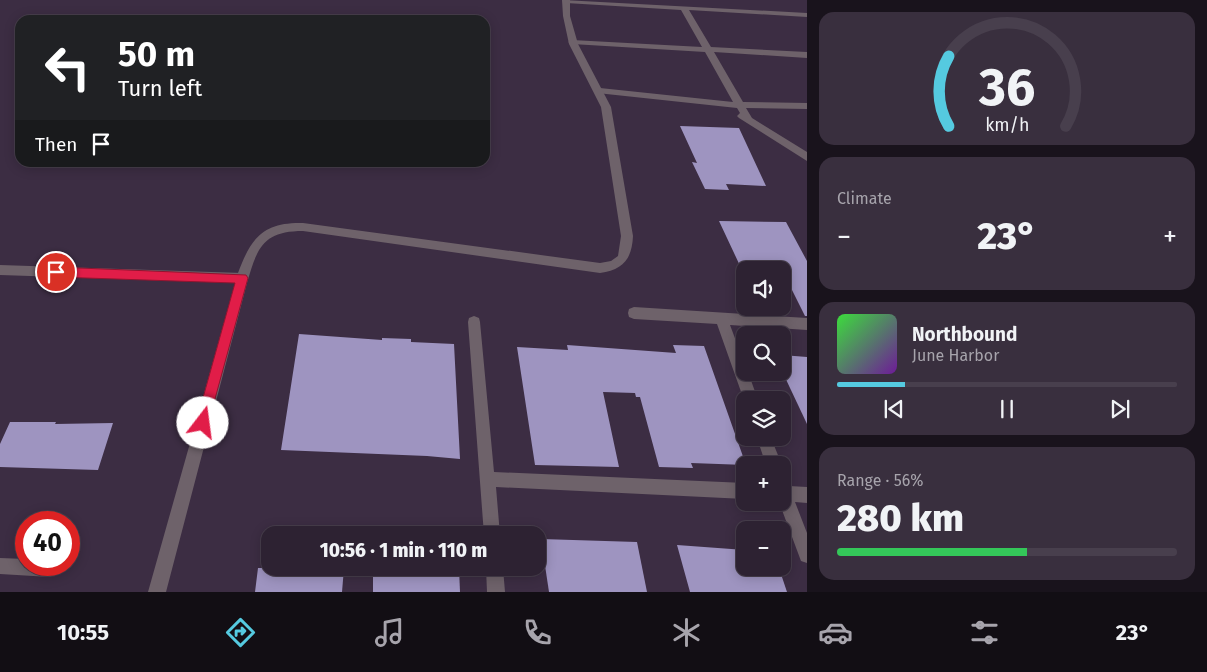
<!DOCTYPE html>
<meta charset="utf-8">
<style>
:root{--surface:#2d2232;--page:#392f3e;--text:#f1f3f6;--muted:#a7a4ac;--line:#483f4d;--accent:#55cae0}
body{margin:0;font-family:"Fira Sans",sans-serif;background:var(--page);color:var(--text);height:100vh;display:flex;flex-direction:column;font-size:19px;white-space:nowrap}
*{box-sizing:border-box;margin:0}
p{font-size:16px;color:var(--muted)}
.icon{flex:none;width:28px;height:28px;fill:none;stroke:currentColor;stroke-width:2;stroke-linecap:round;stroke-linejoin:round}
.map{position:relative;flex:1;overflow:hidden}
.drawer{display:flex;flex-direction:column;gap:12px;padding:12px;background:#19131c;width:400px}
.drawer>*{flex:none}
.hud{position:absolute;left:15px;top:15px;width:475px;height:152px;border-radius:15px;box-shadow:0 2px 12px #0003,0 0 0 1px var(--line);background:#202124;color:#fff;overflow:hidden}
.fabs{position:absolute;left:736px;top:261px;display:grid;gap:10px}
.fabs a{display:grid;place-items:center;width:55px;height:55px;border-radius:10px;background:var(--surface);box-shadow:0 2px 12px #0003,0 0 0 1px var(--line);font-size:25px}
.speed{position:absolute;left:15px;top:511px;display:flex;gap:10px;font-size:25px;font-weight:700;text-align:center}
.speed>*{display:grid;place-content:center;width:65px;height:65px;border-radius:50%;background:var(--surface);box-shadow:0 2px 12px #0003,0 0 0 1px var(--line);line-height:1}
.speed .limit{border:8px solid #d22;background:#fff;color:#111}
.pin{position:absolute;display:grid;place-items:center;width:42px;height:42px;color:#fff;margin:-21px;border:2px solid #fff;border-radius:50%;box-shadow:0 1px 5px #0007}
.me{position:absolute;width:55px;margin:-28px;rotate:15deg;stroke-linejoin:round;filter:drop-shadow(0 0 4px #0008)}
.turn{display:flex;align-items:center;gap:18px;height:105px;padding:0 20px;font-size:22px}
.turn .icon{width:65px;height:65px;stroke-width:2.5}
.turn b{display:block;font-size:35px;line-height:42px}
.then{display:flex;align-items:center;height:48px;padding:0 20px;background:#0003;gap:10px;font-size:19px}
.big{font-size:38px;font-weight:800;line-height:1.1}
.drawer .tile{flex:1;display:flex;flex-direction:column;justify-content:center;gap:8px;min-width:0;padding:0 18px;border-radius:15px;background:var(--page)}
.drawer .dial{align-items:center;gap:0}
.dial svg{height:130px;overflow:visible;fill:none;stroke:var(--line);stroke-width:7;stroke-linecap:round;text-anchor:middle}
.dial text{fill:var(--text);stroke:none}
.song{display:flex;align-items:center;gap:15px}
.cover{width:60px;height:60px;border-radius:8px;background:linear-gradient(135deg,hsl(120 70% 55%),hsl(280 70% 35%))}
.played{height:5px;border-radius:2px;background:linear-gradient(90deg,var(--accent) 20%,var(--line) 20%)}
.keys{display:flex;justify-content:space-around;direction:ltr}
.heat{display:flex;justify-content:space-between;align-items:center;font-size:28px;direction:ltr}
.charge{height:8px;border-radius:4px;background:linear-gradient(90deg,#34c759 56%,var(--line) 0)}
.trip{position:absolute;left:261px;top:526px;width:285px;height:50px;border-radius:15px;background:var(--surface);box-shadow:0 2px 12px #0003,0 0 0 1px var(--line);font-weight:800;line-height:50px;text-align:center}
.dock{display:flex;height:80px;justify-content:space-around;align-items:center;background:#120e14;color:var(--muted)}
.dock .icon{width:35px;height:35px}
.dock .active{color:var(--accent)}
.dock b{font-size:22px;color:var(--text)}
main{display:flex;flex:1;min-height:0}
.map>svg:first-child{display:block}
</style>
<main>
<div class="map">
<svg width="807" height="592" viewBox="0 0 807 592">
<rect width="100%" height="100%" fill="#3c2d43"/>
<!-- building -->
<g fill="#9e94c0">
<path d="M680 126 739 128 766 186 726 184 729 190 705 189 692 162 697 163Z"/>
<path d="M719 221 786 222 807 261V316H805L782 270H742Z"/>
<path d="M299 334 382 340V338L411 339V342L454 344 460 459 427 456 281 450Z"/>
<path d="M567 345 676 353 673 345 704 346 746 465 691 463 693 468 659 467 640 397H636L635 393 603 392 619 467 535 465 517 347 568 350Z"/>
<path d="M782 355 807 357V424L782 371Z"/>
<path d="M10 422H56L55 424 113 423 98 470 0 467V444Z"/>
<path d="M541 539 637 542 647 592H549Z"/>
<path d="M677 545 745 550V568H779L787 592H690Z"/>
<path d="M258 568H344L342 592H255Z"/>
<path d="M373 568H459L460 592H373Z"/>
</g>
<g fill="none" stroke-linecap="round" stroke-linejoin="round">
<!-- minor -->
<g fill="#6e626a" fill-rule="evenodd">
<path d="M563 0 807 13V17L689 10 711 47 807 52V58L714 52 743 102 807 103V109L746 108 752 118 807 152V161L739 118 737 116 740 113 737 108 597 93 595 91 600 88 733 102 705 52 572 44 568 42 572 40 702 47 681 10 566 3Z"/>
<path d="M0 265 242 273 246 274 248 278 246 282 242 283 0 275Z"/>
<path d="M634 307 807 318V330L730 325 745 365V372H748L758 400H745V403L717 324 634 319 629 317 628 313 629 309Z"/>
<path d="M474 316 479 318 480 322 494 472 745 483V499L496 487 500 535H484L468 322 469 318Z"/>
<path d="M757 438H771L782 465H766Z"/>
<path d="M782 480 788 482 789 486 807 487V503L795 502 807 533V563L801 561 779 502H782Z"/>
<path d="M0 558 26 559V565H57L59 568 56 574 50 577 0 574Z"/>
<path d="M486 568H503L505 592H487Z"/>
</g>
<!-- tertiary -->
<path fill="#6e626a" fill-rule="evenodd" d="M562 0H570V16L578 44 611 107 633 236C632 259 623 270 600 273L303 231C263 231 257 248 247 283L166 592H148L238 273C251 238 263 222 303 223L600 263 611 261 618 256 621 236 601 107 569 44 563 16Z"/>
</g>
<!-- route -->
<path fill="#e11d48" stroke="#92132f" d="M56 267 246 275 248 278 207 428 203 430 198 428 196 423 235 283 56 277 50 272Z"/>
</svg>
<div class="fabs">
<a><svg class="icon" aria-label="sound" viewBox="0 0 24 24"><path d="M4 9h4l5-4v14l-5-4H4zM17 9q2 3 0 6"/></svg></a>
<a><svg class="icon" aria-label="search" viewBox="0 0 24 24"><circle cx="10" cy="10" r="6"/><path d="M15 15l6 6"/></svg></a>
<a><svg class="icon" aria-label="layers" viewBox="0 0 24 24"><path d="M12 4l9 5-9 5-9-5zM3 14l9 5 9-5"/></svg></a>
<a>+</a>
<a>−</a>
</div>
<div class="speed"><div class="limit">40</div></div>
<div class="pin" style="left:56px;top:272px;background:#d93025"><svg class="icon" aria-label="arrive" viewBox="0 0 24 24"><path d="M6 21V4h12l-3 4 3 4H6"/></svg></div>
<svg class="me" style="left:203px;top:423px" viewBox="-20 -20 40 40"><circle r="19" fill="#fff"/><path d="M0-13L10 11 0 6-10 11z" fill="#e11d48"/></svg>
<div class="trip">10:56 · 1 min · 110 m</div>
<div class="hud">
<div class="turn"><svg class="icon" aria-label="left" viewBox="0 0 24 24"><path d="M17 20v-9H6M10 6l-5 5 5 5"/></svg><div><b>50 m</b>Turn left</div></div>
<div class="then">Then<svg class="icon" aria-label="arrive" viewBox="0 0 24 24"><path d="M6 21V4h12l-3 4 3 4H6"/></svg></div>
</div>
</div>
<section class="drawer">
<div class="tile dial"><svg viewBox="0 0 100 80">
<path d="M14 69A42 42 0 1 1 86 69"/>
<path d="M14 69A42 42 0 0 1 14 26" stroke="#55cae0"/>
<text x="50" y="56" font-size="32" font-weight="700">36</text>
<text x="50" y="72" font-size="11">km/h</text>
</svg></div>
<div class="tile"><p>Climate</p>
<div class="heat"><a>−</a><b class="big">23°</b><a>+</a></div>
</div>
<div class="tile">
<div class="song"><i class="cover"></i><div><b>Northbound</b><p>June Harbor</p></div></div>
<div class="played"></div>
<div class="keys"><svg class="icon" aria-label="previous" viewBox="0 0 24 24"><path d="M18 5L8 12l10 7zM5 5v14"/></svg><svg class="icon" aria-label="pause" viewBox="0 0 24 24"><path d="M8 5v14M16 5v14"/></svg><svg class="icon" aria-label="next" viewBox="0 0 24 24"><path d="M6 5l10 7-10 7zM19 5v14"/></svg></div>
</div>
<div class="tile"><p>Range · 56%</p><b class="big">280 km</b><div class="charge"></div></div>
</section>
</main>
<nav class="dock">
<b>10:55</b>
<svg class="icon active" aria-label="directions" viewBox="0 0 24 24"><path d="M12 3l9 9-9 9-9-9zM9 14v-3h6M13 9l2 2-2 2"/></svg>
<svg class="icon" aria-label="music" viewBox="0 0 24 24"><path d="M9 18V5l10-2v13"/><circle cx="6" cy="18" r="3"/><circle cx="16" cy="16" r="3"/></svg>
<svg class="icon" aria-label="phone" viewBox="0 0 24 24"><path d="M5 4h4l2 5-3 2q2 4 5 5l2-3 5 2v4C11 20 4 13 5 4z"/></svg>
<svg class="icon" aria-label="climate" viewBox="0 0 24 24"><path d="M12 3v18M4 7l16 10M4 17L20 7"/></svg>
<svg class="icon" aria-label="car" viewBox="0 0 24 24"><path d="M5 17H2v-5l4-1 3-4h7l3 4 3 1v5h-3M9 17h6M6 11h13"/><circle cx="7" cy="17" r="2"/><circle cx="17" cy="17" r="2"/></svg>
<svg class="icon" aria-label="filters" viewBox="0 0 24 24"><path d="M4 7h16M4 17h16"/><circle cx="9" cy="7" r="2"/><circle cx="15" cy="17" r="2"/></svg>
<b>23°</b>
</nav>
